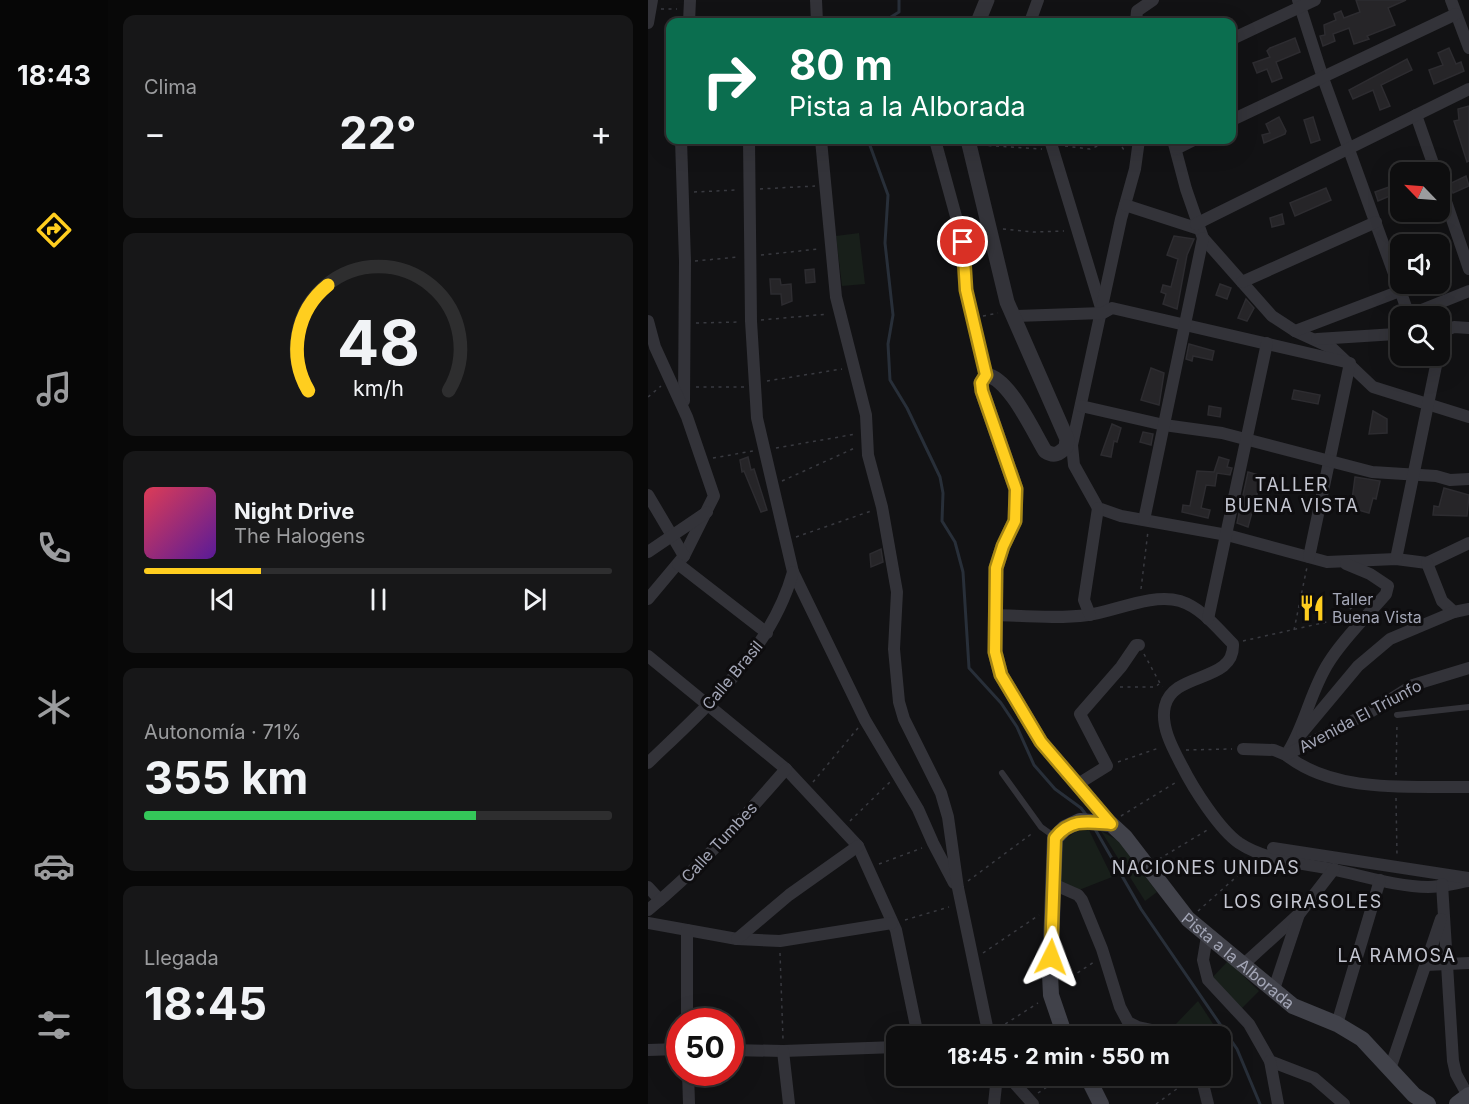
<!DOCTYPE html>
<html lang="es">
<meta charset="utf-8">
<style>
:root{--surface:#0e0e0f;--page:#171718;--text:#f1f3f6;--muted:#9b9c9e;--line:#2e2e2f;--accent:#ffce1f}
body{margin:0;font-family:Inter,sans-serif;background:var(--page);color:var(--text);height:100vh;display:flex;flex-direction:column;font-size:22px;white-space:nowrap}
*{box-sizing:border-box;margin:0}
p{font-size:20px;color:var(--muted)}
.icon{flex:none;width:33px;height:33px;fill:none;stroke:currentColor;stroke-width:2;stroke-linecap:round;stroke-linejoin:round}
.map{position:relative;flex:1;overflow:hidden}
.panel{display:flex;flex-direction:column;gap:15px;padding:15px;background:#080808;width:540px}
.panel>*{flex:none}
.hud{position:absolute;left:18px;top:18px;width:570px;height:126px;border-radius:12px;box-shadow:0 6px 24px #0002,0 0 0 2px var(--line);background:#0b6e4f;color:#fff;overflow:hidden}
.needle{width:39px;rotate:295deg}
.buttons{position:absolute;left:742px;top:162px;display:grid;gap:12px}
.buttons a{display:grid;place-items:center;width:60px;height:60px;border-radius:12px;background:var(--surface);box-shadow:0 6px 24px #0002,0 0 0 2px var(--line);font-size:30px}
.speed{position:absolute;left:18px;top:1008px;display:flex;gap:12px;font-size:30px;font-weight:700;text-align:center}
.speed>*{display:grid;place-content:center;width:78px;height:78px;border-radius:50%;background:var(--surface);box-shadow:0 6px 24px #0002,0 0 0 2px var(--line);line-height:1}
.speed .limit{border:9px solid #d22;background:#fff;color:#111}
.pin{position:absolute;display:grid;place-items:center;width:51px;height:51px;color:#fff;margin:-26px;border:3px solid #fff;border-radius:50%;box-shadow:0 2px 6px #0007}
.me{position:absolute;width:66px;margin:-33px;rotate:3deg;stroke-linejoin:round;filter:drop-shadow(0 0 4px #0008)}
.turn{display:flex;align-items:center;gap:21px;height:126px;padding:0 24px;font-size:27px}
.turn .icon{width:78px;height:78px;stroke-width:2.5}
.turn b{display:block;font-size:42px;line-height:51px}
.big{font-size:45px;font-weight:700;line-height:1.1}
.panel .tile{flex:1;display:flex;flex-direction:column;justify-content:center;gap:9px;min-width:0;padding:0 21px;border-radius:12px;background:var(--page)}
.panel .dial{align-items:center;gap:0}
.dial svg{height:156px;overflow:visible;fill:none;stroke:var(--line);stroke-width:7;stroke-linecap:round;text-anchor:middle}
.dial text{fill:var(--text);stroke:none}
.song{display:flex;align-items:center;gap:18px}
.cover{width:72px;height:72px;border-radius:9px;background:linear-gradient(135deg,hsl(350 70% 55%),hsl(270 70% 35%))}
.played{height:6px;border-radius:3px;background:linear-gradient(90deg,var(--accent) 25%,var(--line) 25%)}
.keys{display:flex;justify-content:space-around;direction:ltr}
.heat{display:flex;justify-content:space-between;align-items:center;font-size:33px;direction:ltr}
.charge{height:9px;border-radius:4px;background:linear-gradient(90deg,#34c759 71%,var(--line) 0)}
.trip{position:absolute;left:238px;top:1026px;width:345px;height:60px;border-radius:12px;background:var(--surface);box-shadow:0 6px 24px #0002,0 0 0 2px var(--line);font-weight:700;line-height:60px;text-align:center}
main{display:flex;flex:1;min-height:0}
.tab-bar{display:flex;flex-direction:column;width:108px;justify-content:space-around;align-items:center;background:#060606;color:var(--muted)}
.tab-bar .icon{width:42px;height:42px}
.tab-bar .current{color:var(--accent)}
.tab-bar b{font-size:27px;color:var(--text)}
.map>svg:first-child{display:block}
</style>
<main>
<nav class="tab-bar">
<b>18:43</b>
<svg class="icon current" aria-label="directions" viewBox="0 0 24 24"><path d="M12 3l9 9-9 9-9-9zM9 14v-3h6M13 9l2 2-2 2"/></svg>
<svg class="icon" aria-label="music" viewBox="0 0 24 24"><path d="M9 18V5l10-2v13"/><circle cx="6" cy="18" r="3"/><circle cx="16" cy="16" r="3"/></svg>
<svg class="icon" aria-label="phone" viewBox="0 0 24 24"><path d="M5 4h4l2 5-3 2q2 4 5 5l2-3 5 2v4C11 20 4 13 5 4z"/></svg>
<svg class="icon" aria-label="climate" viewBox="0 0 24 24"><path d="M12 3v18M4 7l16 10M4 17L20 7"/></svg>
<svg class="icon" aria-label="car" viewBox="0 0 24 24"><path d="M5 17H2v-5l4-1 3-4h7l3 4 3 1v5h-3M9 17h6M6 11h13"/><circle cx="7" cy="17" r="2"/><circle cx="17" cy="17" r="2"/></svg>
<svg class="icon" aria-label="filters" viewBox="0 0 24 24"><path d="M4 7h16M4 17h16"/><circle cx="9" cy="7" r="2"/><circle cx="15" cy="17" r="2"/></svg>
</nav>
<section class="panel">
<div class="tile"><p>Clima</p>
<div class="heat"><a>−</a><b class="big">22°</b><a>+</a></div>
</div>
<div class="tile dial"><svg viewBox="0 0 100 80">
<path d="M14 69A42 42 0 1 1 86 69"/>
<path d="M14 69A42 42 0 0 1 24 15" stroke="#ffce1f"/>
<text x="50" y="56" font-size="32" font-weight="700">48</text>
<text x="50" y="72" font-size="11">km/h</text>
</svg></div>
<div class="tile">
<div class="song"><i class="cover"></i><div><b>Night Drive</b><p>The Halogens</p></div></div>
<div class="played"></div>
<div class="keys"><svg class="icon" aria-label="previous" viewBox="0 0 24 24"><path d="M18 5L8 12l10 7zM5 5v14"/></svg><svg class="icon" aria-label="pause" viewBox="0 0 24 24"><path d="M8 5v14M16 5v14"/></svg><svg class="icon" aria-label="next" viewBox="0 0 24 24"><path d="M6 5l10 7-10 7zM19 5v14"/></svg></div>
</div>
<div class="tile"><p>Autonomía · 71%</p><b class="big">355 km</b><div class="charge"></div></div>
<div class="tile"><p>Llegada</p><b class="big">18:45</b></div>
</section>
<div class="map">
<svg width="821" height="1104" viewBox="0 0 821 1104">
<rect width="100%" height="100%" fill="#121214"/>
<!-- green -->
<g fill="#181f1a">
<path d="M211 233 217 284 194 286 188 236Z"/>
<path d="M441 830 464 877 431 890 410 882V844L429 831Z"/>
<path d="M453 831 471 841 509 892 497 901Z"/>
<path d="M580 961 611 991 593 1009 563 979Z"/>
<path d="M550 1001 573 1036H541L527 1025Z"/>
</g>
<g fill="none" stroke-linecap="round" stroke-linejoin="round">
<!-- stream -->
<g stroke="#282f39" stroke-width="3">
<path d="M235 22 251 12V0"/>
<path d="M220 140 240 195 237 243 245 315 240 344 242 380 259 408 292 477 295 493 294 521 307 542 315 572 321 668 353 703 369 727 386 765 407 789 433 808 439 816"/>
<path d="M447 829 493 909 589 1049 612 1104"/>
</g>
</g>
<!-- building -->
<g fill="#262528" stroke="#2d2c30" stroke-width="1.5">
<path d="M708 0H758L740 8 747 25 719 36 721 39 706 44 701 28 685 34 687 41 675 46 672 36 677 35 676 25 688 20 686 14 693 11 696 18 712 12Z"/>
<path d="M647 38 652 52 628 62 634 78 624 82 619 69 609 73 605 63 622 57 619 51 622 48Z"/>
<path d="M801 48 808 64 813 62 816 71 786 84 781 70 795 65 790 53Z"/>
<path d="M759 59 764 70 733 85 742 106 732 110 725 90 705 99 701 90Z"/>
<path d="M821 106V161L819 162 806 121 811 120 810 109Z"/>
<path d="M631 117 638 131 637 134 616 143 614 135 622 133 618 124Z"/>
<path d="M665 117 672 140 663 143 656 120Z"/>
<path d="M818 176 821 186 805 193 801 184Z"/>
<path d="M741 187 744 195 730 201 727 192Z"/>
<path d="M678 188 683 200 647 216 642 203Z"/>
<path d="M634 214 636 224 624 227 622 218Z"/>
<path d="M526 236 546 239 539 255 529 309 515 304 518 294 513 292 515 285 523 287 530 259 519 255Z"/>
<path d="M166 269 167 282 158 283 157 270Z"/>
<path d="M122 279H132L133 285 143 284 144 301 134 305 133 294H123Z"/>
<path d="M572 284 583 288 579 299 568 295Z"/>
<path d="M598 299 606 308 599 321 590 318Z"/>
<path d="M541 344 566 351 564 360 545 356 544 361 538 359Z"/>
<path d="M503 368 516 373 511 405 493 400Z"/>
<path d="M646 390 672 395 670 404 644 399Z"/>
<path d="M561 406 573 408 572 417 560 415Z"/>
<path d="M725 411 739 419V433L721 434Z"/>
<path d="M464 424 473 428 469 442 466 441 463 457 453 455Z"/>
<path d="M495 432 505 434 503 445 492 442Z"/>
<path d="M100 457 103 470 106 469 119 510 113 512 96 471 94 472 92 460Z"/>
<path d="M571 457 581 460 579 467 584 468 582 475 569 473 567 486 558 485 553 508 562 510 560 518 534 512 535 505 542 506 549 471 566 472Z"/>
<path d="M600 472 614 476 600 527 589 523Z"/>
<path d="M707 477 732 481 728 499 725 498 721 513 703 508Z"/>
<path d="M796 488 821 495 819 516 785 515 786 506 791 507Z"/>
<path d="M233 549 235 562 223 567 222 554Z"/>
</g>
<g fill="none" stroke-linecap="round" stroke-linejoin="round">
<!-- path -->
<g stroke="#393a40" stroke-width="1.5" stroke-dasharray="3 4.5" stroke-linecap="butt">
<path d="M13 9H29"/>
<path d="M333 145 394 149"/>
<path d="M417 146 442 149 457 143 472 144 478 153"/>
<path d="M112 189 167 186"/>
<path d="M46 192 89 190"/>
<path d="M355 229 385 232 416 231"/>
<path d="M113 255 171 249"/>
<path d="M47 261 91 257"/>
<path d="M335 316 350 313"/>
<path d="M113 320 180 314"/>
<path d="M48 323 91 322"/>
<path d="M119 381 194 369"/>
<path d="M48 387H97"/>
<path d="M0 397 13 386"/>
<path d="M128 448 208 434"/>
<path d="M65 458 105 451"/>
<path d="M134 481 209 447"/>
<path d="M148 537 223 511"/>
<path d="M493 589 500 531"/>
<path d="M646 630 659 567"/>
<path d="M595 641 683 621 719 598"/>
<path d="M496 654 514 687"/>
<path d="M472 687H507L511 684"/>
<path d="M538 750 584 749"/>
<path d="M470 762 511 748"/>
<path d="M748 775 749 723"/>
<path d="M165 782 210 728"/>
<path d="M748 798 749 856"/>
<path d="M473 816 530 781"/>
<path d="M202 821 242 782"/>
<path d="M511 859 561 829"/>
<path d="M231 864 274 848"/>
<path d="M320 881 386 832"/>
<path d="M550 911 605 862"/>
<path d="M257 920 301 907"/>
<path d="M132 953 135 1039"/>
<path d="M335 953 391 915"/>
<path d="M417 981 446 962"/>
<path d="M351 1028 390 1003"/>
<path d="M390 1093 415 1076"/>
<path d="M508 1104 541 1080"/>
</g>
<!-- service -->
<g stroke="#333339" stroke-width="6">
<path d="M749 715 821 707"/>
<path d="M354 773 393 827 407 837"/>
</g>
<!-- minor -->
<g stroke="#333339" stroke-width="12">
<path d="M168 0 169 22"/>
<path d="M650 0 675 78 761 315 821 291"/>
<path d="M803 0 821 48"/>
<path d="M41 22 42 0"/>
<path d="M382 22 390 0"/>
<path d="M488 22 489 11 505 0"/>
<path d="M0 23 4 0"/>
<path d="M584 39 667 0"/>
<path d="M768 115 788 172"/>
<path d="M584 120 808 14"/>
<path d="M33 140 37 261 36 401"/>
<path d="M101 140 103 321 109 418 145 572 217 720 270 809 285 843 306 883"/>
<path d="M173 140 188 297 218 415 220 455 234 507 249 592 246 649 251 702 256 719 293 793 300 817 310 888 341 1036"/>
<path d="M287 140 315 242 318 290 338 375"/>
<path d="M402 140 454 311"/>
<path d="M491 140 487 169 473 219 424 445 426 465 450 508 473 516 579 535 679 562 748 559 779 563 821 543"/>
<path d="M525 140 538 189 555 238 624 316 647 331 684 348 725 387 821 417"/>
<path d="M528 149 546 140"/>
<path d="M792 184 821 269"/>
<path d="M477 205 551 229"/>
<path d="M548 224 821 89"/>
<path d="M594 282 728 222"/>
<path d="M366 316 455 313 464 308 702 363 661 557"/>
<path d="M0 321 7 347 39 417 66 496 36 556 0 599"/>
<path d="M647 331 752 291"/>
<path d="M669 339 748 334"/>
<path d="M792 344 794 332 806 327 821 328"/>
<path d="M433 406 516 425 574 433 724 472 788 476 802 480 821 479"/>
<path d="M0 495 36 556"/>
<path d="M496 520 555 238"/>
<path d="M0 552 59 512"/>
<path d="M748 559 790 356"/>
<path d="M779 563 794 601 806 612 821 609"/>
<path d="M30 564 119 633"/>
<path d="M698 564 722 574 740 586 738 594C719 616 696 638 681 662 662 691 657 727 638 755 687 794 762 786 821 787"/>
<path d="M348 615C378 616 410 619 440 615 468 611 504 593 532 601 554 608 569 628 585 644 587 683 525 671 517 706 512 726 525 749 534 766 545 788 571 829 591 843 618 861 655 863 687 870 716 876 750 887 780 887 793 887 808 883 821 881"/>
<path d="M442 615 436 600 450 508"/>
<path d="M560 619 619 343"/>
<path d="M0 656 138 769 210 846 248 930 270 1036"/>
<path d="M654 733 710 666 742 639 806 612"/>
<path d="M595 749 626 750 638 755 724 711 765 685 821 668"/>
<path d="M0 763C57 708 123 651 145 572"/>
<path d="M430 784 459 766 432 714 473 667 488 645H491"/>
<path d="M625 848 820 878"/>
<path d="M405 884 430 895 434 900 454 949 472 1007 480 1022 490 1027 532 1036"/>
<path d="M794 884 805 1061 808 1074 820 1096"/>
<path d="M0 887 12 900"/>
<path d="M0 910C52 868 94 819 138 769"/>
<path d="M0 923 89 939 132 941 244 923"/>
<path d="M559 936 555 960 560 980 601 1024 622 1061 666 1078 696 1104"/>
<path d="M89 939 141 895 210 846"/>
<path d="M596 964 652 913 686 869"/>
<path d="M778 965 821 963"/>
<path d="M626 989 651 914"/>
<path d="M39 1022V930"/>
<path d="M689 1024 732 880"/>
<path d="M0 1050 32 1049"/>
<path d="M82 1050 135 1051 249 1047"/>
<path d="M135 1051 141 1104"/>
<path d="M622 1061 630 1104"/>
<path d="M742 1069 793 919"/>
<path d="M40 1072 41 1104"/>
<path d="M360 1076 385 1104"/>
<path d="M553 1076 560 1104"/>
<path d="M346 1104 349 1076"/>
</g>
<!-- tertiary -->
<g stroke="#333339" stroke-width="15">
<path d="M330 22 339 0"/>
<path d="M320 140 359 302 419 439 418 447C411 454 406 457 397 451 385 431 361 378 338 375L333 383 334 391 368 489 367 521 355 546 348 568 347 652 353 675 393 742 463 824"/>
</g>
<!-- secondary -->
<g stroke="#41424a" stroke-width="16">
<path id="s1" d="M417 1036 403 995 402 974 407 838 417 828 432 821 463 824 477 837 540 919 645 1006 689 1024 714 1039 766 1095 780 1104"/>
<path d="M439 1076 453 1104"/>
<path d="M809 1104 821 1095"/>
</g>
</g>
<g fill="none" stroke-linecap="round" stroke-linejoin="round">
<!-- route casing -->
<g stroke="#a68614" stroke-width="15">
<path id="route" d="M315 242 318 290 338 375 333 383 334 391 368 489 367 521 355 546 348 568 347 652 353 675 393 742 463 824C440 822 423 818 407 838L403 957"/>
</g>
<!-- route -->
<use href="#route" stroke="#ffce1f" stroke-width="10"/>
</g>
<!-- icons -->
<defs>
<g id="restaurant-bare" transform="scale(2.07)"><path d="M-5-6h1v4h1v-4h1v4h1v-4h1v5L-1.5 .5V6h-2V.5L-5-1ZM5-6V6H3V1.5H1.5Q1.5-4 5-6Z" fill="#ffce1f" stroke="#0e0d0f" stroke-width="2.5" paint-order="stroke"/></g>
</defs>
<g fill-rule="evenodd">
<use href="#restaurant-bare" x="664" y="608"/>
</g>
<g text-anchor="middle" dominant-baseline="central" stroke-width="6" stroke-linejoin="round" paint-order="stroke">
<!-- poi labels -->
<g font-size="16" fill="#a3a6b6" stroke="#0e0d0f" text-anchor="start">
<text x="684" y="599">Taller<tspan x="684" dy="18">Buena Vista</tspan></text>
</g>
<!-- street labels -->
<g font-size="16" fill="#a3a6b6" stroke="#0e0d0f">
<text transform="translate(84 675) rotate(-50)">Calle Brasil</text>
<text transform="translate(712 716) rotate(-28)">Avenida El Triunfo</text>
<text transform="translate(71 842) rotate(-47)">Calle Tumbes</text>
<text stroke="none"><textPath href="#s1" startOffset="450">Pista a la Alborada</textPath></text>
</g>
<!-- neighbourhood labels -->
<g font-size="18" letter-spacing="1.5" fill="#c4c6d1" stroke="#0e0d0f">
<text x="644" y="484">TALLER<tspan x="644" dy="21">BUENA VISTA</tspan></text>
<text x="558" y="867">NACIONES UNIDAS</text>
<text x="655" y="901">LOS GIRASOLES</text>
<text x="749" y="955">LA RAMOSA</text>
</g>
</g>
</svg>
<div class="buttons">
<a><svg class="needle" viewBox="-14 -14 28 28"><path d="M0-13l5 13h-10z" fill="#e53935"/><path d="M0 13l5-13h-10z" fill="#9b9c9e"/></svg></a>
<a><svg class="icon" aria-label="sound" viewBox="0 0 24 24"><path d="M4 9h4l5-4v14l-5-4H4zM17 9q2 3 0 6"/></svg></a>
<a><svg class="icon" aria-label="search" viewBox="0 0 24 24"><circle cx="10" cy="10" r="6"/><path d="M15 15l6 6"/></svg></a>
</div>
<div class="speed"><div class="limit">50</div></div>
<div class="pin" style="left:315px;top:242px;background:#d93025"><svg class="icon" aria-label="arrive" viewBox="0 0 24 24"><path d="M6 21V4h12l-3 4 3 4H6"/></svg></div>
<svg class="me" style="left:403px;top:957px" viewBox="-20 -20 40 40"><path d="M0-17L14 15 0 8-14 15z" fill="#ffce1f" stroke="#fff" stroke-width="4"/></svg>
<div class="trip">18:45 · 2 min · 550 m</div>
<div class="hud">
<div class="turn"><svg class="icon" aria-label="right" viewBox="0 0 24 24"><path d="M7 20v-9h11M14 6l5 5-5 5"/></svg><div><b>80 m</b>Pista a la Alborada</div></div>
</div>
</div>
</main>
